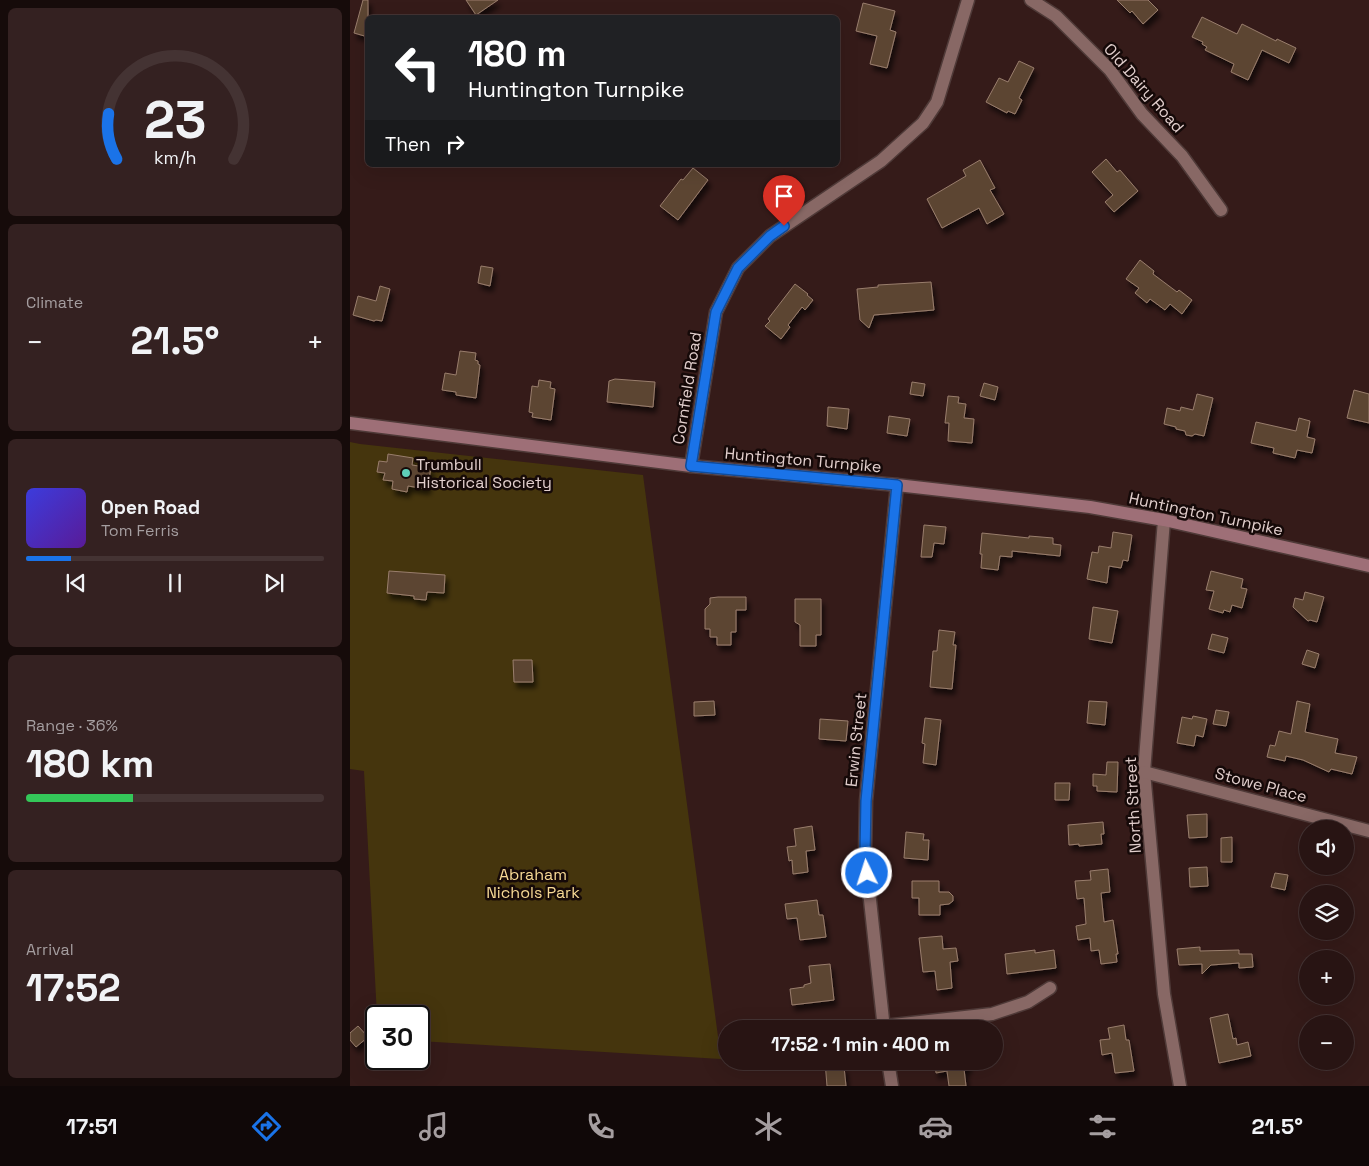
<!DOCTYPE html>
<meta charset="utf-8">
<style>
:root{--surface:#281413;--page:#342121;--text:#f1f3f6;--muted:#a59ea0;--line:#433;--accent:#1a73e8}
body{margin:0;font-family:"Space Grotesk",sans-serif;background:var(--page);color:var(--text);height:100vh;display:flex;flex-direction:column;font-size:19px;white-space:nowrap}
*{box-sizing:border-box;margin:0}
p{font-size:16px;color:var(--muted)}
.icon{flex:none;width:28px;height:28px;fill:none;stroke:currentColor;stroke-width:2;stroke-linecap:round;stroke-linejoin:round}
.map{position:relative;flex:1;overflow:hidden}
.panel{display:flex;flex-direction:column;gap:8px;padding:8px;background:#160b0a;width:350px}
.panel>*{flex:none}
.guide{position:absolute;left:15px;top:15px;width:475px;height:152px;border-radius:8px;box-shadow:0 5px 20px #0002,0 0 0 1px var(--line);background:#202124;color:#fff;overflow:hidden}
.buttons{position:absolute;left:949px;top:820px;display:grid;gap:10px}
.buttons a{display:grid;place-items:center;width:55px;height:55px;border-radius:50%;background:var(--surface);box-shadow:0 5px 20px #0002,0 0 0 1px var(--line);font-size:25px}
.speed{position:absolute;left:15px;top:1005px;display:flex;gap:10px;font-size:25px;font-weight:700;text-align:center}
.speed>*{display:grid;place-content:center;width:65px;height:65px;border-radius:50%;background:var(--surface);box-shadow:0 5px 20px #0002,0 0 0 1px var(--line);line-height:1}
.speed .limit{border:2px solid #111;border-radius:8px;background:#fff;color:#111}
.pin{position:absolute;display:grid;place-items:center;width:42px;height:42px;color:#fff;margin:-51px -21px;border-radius:50% 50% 50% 0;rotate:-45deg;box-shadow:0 0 5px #0007}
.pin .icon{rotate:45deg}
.me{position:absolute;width:55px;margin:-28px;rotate:356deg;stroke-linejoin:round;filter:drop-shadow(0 0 4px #0008)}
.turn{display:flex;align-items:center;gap:18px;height:105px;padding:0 20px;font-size:22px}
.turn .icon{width:65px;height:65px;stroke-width:2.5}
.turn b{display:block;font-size:35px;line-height:42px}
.then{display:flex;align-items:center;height:48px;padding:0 20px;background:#0003;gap:10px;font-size:19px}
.big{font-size:38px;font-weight:600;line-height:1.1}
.panel .tile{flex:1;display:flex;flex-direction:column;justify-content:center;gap:8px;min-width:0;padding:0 18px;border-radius:8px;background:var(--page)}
.panel .dial{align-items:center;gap:0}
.dial svg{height:130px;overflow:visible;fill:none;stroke:var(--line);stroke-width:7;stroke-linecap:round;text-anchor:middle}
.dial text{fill:var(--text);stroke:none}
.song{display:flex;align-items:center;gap:15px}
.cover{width:60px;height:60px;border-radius:8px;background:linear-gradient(135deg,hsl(240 70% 55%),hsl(270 70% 35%))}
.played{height:5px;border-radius:2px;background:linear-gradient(90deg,var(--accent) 15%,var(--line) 15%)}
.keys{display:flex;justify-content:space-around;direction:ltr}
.heat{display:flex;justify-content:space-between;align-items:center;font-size:28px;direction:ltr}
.charge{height:8px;border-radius:4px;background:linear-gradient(90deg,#34c759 36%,var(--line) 0)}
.trip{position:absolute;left:368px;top:1020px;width:285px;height:50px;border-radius:25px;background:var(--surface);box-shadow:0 5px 20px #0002,0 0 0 1px var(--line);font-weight:600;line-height:50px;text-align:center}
.tab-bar{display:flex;height:80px;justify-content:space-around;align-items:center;background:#100808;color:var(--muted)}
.tab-bar .icon{width:35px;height:35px}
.tab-bar .active{color:var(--accent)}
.tab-bar b{font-size:22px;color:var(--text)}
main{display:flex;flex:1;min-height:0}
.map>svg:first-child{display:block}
</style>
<main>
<section class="panel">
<div class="tile dial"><svg viewBox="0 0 100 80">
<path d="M14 69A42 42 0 1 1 86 69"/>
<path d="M14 69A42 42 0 0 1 9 41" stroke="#1a73e8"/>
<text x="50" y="56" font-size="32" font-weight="700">23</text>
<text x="50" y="72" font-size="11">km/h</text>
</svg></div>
<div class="tile"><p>Climate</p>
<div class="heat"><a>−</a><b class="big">21.5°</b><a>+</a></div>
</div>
<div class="tile">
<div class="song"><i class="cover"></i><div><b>Open Road</b><p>Tom Ferris</p></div></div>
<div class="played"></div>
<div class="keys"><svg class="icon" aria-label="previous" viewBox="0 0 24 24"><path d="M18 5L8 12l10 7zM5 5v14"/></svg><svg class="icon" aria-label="pause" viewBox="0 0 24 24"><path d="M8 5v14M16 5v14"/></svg><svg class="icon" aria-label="next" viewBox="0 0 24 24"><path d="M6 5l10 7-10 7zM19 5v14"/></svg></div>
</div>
<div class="tile"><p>Range · 36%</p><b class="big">180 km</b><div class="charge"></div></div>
<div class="tile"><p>Arrival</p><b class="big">17:52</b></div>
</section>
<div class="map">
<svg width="1019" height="1086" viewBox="0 0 1019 1086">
<defs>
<filter id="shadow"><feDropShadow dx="3" dy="5.5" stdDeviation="2.5" flood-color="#0009"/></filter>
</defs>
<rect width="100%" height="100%" fill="#351b19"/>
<!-- green -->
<path fill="#45350d" d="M0 442 10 444 293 475 371 1059 69 1041V1016H27L14 771 0 769Z"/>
<!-- building -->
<g fill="#5c4433" stroke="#997e6c" filter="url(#shadow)">
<path d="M13 0H18V37L4 33Z"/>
<path d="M116 0H148L126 15Z"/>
<path d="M767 0H798L808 10 793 24 782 11 780 13Z"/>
<path d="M513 3 545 11 540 30 546 32 537 68 520 64 527 36 506 31Z"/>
<path d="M852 17 887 34 892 24 926 41 927 39 946 48 939 63 912 50 898 80 881 72 884 64 855 50 857 47 852 44 853 42 842 37Z"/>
<path d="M669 61 684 68 669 98 672 100 665 114 658 111 657 113 636 102 649 78 658 82Z"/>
<path d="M756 159 767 172 770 170 788 191 764 212 755 202 763 195 742 172Z"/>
<path d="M630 160 645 188 640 190 654 214 637 224 629 208 592 228 577 199 616 176 613 170Z"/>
<path d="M343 168 358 180 328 220 310 206 331 179 333 180Z"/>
<path d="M790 260 804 271 803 274 827 292 829 290 842 300 832 314 820 304 815 310 800 299 797 303 785 293 789 288 776 279Z"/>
<path d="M131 266 143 268 140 286 128 283Z"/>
<path d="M581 282 584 310 524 315 519 328 510 320 507 289 528 287V285Z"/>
<path d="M445 284 458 294 457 295 463 300 455 310 452 307 438 325 440 327 431 339 415 326 420 321 418 319Z"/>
<path d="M30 286 40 289 32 321 26 320 24 321 3 315 8 296 26 301Z"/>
<path d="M110 351 126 353 125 360 128 361V364L130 365 126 398 106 395V392L92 390 95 373 106 375Z"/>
<path d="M265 379 305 382 303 407 257 402 259 381Z"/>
<path d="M189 380 201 382 200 388 205 389 201 420 182 417 183 413 179 412 182 386 188 387Z"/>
<path d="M562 382 575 384 573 396 560 394Z"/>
<path d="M634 383 648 387 645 400 630 396Z"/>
<path d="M1004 390 1019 394V423L997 418Z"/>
<path d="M847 394 863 398 854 436 845 434 842 436 836 435 835 431 826 429V427L814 424 817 408 830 411 831 407 843 410Z"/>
<path d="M598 396 609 397 608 403 616 404 614 418 624 419 622 443 598 441 599 423H595Z"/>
<path d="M478 407 499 409 497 429 477 426Z"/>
<path d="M539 416 560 419 557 436 537 433Z"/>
<path d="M949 418 960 421 957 437 965 439 962 453 947 450 945 458 923 453 924 448 901 443 906 422 946 431Z"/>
<path d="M38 454 63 458 62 465 81 468 77 489 58 486 57 492 42 489 43 481 33 480 35 473 27 472 29 461 37 462Z"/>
<path d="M574 525 596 527 594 544 584 543 582 557H571Z"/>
<path d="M763 532 782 535 778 561 773 560 771 568 759 566 757 583 737 579 742 552 748 553 749 546 761 548Z"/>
<path d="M632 533 679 538V536L703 538V544L711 545 710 556 662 551V557L650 556 648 570 631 568 632 554H630Z"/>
<path d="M39 571 95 575 94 593 77 592 76 600 64 599V596L37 593Z"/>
<path d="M861 571 893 579 891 588 897 589 892 608 882 605 880 612 874 610 873 613 859 609 864 591 856 590Z"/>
<path d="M955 592 974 597 967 622 960 620 958 621 943 607 945 598 953 600Z"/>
<path d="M368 597H396V610H386V632H381V645H367V637H360V629H355V609L360 604V598Z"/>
<path d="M445 599H471V635H466V646H450V625L445 622Z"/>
<path d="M743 607 768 611 762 643 739 639Z"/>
<path d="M589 630 605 632 603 645H606L602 689 580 687 583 651H587Z"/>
<path d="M862 634 878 638 874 653 858 649Z"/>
<path d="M957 650 969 654 965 668 952 664Z"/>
<path d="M163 660H182L183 682H164Z"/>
<path d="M364 701 365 715 344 716V702Z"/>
<path d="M739 701 757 702 755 725 737 723Z"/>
<path d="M947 701 960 704 955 732 988 739 985 753 1007 757 1002 774 981 769 979 772 953 760 936 756 935 761 917 757 920 745 925 746 929 731 941 734Z"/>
<path d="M866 710 879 712 876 726 863 724Z"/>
<path d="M843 716 857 719 853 737 846 735 844 746 827 743 832 717 842 719Z"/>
<path d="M575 718 591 720 586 765 573 763 575 744 572 743Z"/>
<path d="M470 719 498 721 496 741 469 739Z"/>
<path d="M757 762H768L767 792 747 791V786H743V774L756 775Z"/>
<path d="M705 783H720L719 800H705Z"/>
<path d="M857 814V837L839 838 837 815Z"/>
<path d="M753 822 754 834H751L752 844 729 846V844L719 845 718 825Z"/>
<path d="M462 826 465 850 456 851 458 872 443 874 442 860 439 861 437 847 446 846 444 829Z"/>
<path d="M556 832 574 834 573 840H579L578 860 554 858Z"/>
<path d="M882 837V862H871V838Z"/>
<path d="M857 867 858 886 840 887 839 868Z"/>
<path d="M758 869 760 892 751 893 754 922 763 920 768 954H766L767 962 751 964 749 950 741 951 740 938 728 940 726 926 736 924 734 898 727 899 725 881 741 880 740 871Z"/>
<path d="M925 873 938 875 935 890 921 887Z"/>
<path d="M562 881H589V892H599L603 896V901L599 904 590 905V915H569V898H562Z"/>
<path d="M467 900 469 915H473L476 937 450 940 447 918 437 919 435 904Z"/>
<path d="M592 936 593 949 606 948 608 961 600 962 602 988 587 990 585 971 573 972 569 938Z"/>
<path d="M850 947V951L889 950V954H902L903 967 889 968V963L861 965 852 974V964L829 965 827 949Z"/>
<path d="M685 950V953L704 950 706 968 657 974 655 954Z"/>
<path d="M480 964 484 1000 442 1005 440 989 454 987V985L461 983 459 966Z"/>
<path d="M878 1014 883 1039 886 1038 887 1045 898 1042 901 1056 869 1063 860 1018Z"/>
<path d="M774 1025 776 1040H779L784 1071 765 1073 762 1053 752 1055 750 1040 760 1039 758 1028Z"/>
<path d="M8 1026 18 1037 6 1047 0 1040V1033Z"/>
<path d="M475 1061H488V1068L494 1067 496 1086H477Z"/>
<path d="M585 1061H618V1068L614 1069 616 1086H599L597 1071 586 1073Z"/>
</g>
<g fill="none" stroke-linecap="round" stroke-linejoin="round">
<!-- street casing -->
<g stroke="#4f3a38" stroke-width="15">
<g id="street">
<path d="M681 0 706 16 760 70 792 114 832 156 871 210"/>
<path d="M341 466 366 312 388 268 420 236 531 161 573 123 587 102 618 0"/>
<path d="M814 520 794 772 814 994 830 1086"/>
<path d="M794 772 1019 831"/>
<path d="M534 1026 642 1014 678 1002 700 988"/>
<path d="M534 1029 515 854 516 801 547 485"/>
<path d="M538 1061 542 1086"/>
</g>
</g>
<!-- secondary casing -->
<g stroke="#4f3a38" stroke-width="15">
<path id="secondary" d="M0 423 341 466 547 485 740 507 814 520 1019 566"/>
</g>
<!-- street -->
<use href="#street" stroke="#886865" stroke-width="12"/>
<!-- secondary -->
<use href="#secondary" stroke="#9e6f77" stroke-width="12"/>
</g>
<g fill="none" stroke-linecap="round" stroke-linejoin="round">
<!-- route casing -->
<g stroke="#114b97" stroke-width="12">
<path id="route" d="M434 226 420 236 388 268 366 312 341 466 547 485 516 801 515 854 517 873"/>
</g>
<!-- route -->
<use href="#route" stroke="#1a73e8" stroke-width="9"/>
</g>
<!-- markers -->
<circle fill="#5eceb8" stroke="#150908" stroke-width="2" cx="56" cy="473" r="5"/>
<g text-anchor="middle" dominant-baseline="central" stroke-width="5" stroke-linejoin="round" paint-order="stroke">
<!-- street labels -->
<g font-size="16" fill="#e2cfcd" stroke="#150908">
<text transform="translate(794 88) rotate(49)">Old Dairy Road</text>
<text transform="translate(337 388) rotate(-81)">Cornfield Road</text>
<text transform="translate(453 460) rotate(5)">Huntington Turnpike</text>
<text transform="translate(856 514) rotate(12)">Huntington Turnpike</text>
<text transform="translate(506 740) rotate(-84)">Erwin Street</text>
<text transform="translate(911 785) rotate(15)">Stowe Place</text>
<text transform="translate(783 805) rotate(-93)">North Street</text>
</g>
<!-- poi labels -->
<g font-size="16" fill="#e2cfcd" stroke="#150908" text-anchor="start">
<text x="66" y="464">Trumbull<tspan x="66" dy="18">Historical Society</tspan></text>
</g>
<!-- park labels -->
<g font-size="16" fill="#f7d995" stroke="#150908">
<text x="183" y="874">Abraham<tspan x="183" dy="18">Nichols Park</tspan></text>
</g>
</g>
</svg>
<div class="buttons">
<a><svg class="icon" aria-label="sound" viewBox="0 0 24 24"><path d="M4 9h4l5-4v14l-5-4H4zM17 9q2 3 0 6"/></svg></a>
<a><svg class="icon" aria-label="layers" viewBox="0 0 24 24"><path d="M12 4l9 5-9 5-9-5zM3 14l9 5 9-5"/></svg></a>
<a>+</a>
<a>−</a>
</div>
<div class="speed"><div class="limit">30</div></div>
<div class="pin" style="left:434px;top:226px;background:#d93025"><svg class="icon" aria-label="arrive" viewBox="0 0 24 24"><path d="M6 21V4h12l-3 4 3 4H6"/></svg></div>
<svg class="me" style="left:517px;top:873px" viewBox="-20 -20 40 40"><circle r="17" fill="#1a73e8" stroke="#fff" stroke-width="3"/><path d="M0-11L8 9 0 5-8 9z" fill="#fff"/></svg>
<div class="trip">17:52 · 1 min · 400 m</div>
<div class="guide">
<div class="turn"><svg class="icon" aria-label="left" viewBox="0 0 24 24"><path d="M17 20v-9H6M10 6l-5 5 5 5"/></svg><div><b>180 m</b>Huntington Turnpike</div></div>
<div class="then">Then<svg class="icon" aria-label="right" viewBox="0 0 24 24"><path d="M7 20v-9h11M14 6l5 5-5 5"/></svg></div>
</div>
</div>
</main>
<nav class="tab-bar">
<b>17:51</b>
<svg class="icon active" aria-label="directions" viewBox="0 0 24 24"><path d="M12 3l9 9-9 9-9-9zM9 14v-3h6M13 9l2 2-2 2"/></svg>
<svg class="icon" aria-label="music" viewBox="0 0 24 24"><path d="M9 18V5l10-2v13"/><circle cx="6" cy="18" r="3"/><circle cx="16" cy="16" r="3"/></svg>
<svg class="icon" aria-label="phone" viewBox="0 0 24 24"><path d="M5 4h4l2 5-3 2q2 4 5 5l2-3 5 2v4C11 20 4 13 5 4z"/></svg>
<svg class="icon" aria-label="climate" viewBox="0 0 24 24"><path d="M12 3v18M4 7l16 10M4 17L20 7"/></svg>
<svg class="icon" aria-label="car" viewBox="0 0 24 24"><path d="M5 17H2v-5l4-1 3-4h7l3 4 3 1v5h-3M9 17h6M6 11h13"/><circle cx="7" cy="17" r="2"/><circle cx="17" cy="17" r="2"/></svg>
<svg class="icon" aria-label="filters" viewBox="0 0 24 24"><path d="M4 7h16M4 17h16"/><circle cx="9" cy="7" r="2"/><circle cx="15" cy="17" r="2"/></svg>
<b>21.5°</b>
</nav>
